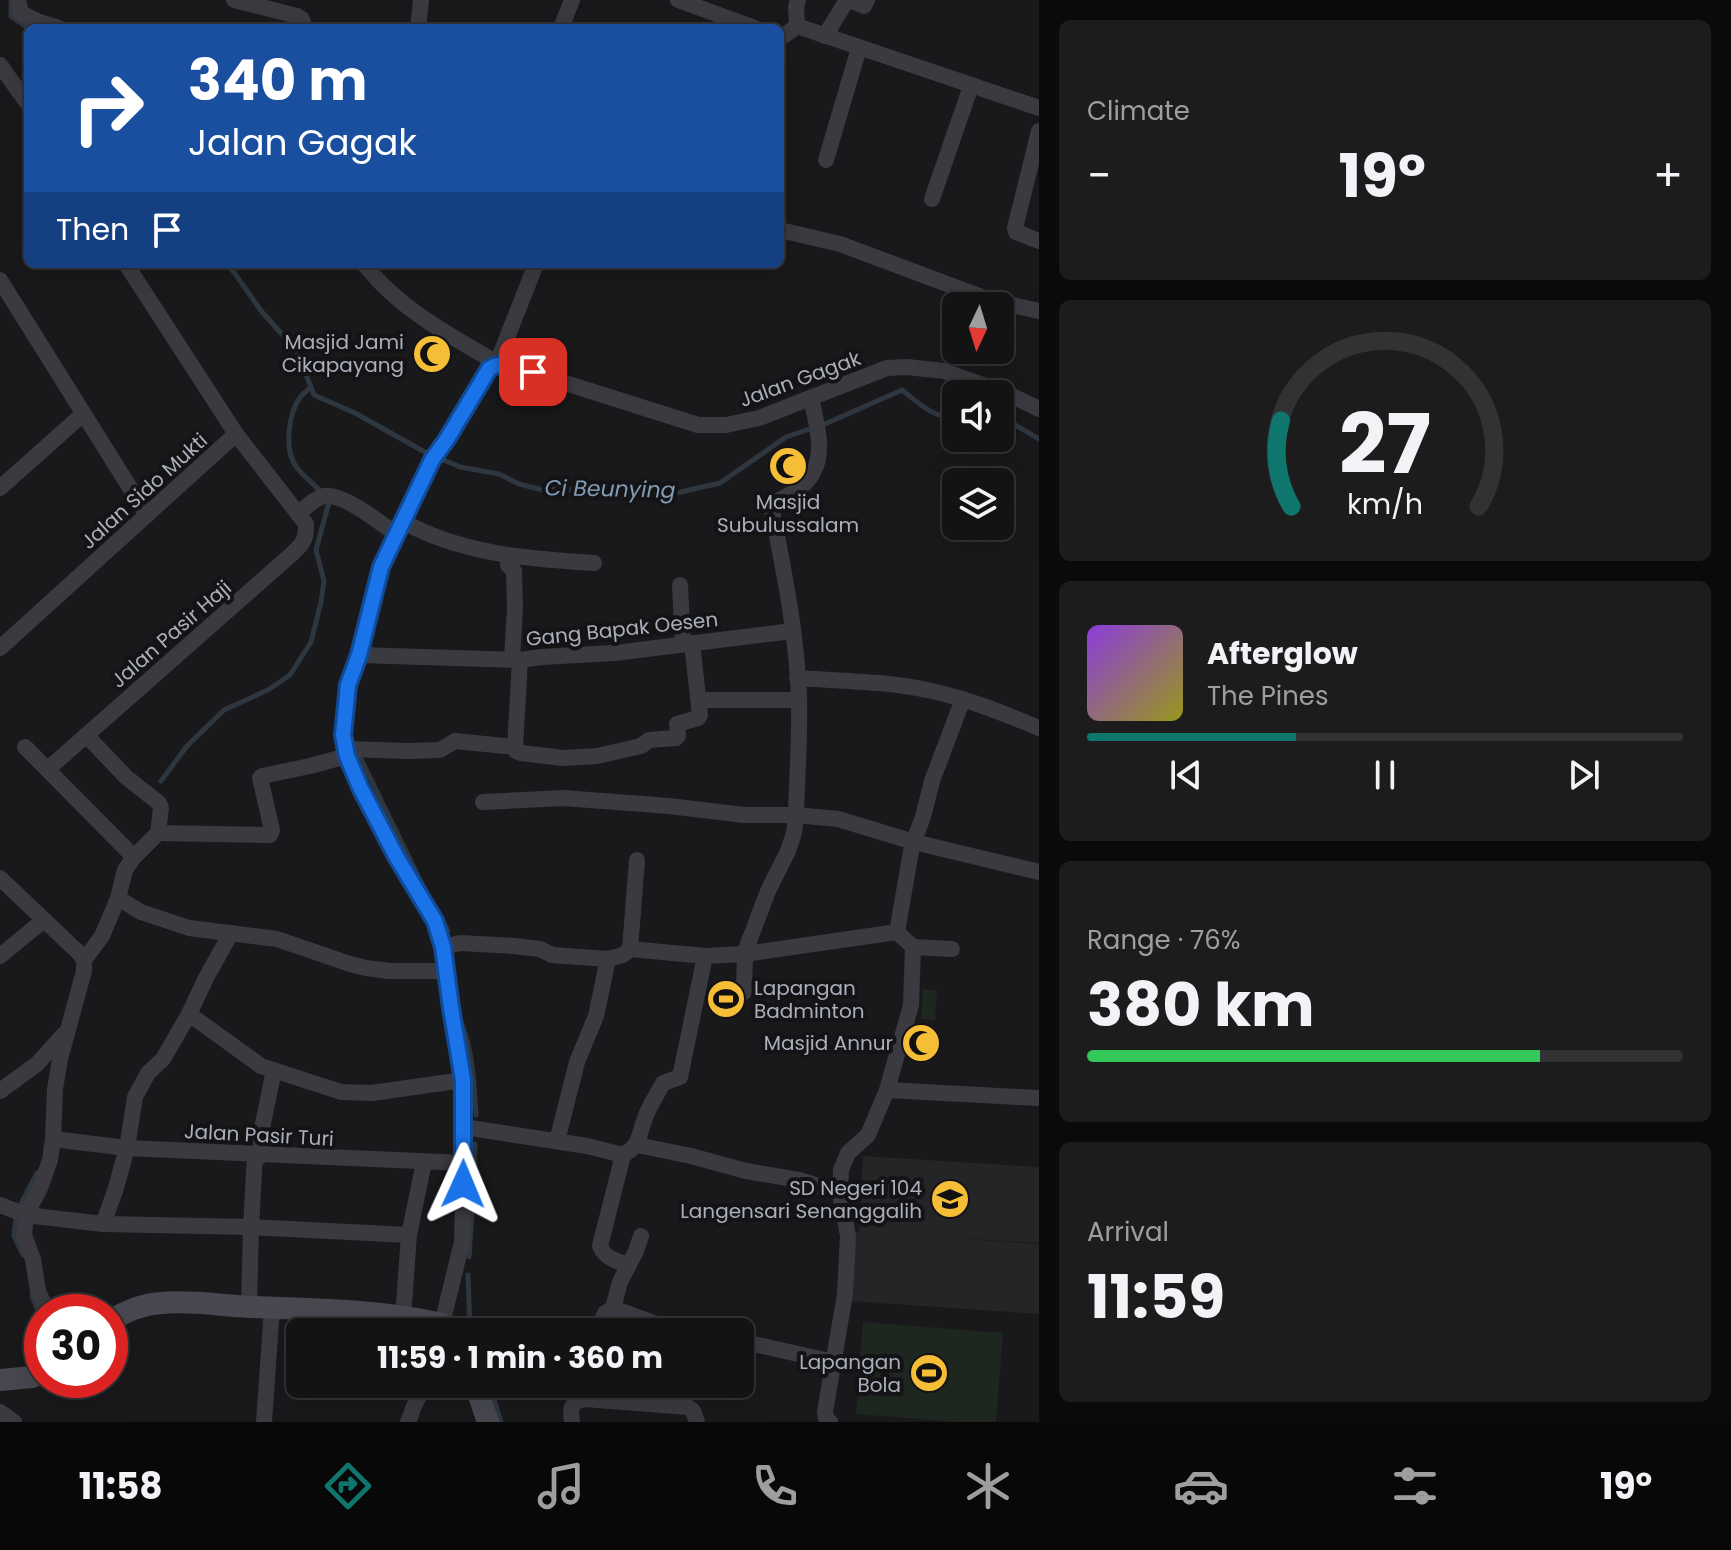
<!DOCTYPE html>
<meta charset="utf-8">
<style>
:root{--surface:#131314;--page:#1c1c1d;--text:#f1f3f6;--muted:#9d9ea0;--line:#323234;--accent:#0f766e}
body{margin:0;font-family:Poppins,sans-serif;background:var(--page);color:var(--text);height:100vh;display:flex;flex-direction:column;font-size:30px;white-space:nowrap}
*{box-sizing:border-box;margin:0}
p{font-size:26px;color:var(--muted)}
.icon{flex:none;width:44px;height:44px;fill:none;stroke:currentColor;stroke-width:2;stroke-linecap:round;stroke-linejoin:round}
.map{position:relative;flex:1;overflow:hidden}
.drawer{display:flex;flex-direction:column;gap:20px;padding:20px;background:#0a0a0b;width:692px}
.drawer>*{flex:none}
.banner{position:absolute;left:24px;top:24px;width:760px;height:244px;border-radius:12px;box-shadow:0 8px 32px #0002,0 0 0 2px var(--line);background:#1a4fa0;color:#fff;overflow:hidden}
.needle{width:52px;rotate:184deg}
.tools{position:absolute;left:942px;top:292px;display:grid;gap:16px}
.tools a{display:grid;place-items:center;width:72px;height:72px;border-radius:12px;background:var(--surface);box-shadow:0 8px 32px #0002,0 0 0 2px var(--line);font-size:40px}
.speed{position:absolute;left:24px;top:1294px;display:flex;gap:16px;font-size:40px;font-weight:700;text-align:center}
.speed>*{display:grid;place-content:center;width:104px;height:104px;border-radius:50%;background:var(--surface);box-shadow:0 8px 32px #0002,0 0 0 2px var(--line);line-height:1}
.speed .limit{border:12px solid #d22;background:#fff;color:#111}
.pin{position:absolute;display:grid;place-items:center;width:68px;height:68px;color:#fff;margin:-34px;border-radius:16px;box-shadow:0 4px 12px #0006}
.me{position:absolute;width:88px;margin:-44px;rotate:1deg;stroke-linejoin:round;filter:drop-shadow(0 0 6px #0008)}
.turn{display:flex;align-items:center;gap:28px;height:168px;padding:0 32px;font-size:36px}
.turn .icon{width:104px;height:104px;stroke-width:2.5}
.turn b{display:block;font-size:56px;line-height:68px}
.then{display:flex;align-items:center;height:76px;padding:0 32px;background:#0003;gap:16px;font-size:30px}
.big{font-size:60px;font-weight:700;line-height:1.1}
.drawer .tile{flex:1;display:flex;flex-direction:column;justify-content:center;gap:12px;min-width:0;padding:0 28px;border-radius:12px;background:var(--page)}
.drawer .dial{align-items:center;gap:0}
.dial svg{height:208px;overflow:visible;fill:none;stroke:var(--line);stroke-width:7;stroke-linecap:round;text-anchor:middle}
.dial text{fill:var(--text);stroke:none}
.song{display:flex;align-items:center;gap:24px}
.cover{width:96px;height:96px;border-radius:12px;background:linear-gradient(135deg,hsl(270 70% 55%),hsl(60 70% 35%))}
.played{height:8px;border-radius:4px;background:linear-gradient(90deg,var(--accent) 35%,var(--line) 35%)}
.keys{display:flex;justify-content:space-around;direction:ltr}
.heat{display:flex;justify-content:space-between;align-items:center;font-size:44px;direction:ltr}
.charge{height:12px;border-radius:6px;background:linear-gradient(90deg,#34c759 76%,var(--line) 0)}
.trip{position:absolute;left:286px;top:1318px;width:468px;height:80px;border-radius:12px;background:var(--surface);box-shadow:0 8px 32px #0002,0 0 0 2px var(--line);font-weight:700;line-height:80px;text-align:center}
.dock{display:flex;height:128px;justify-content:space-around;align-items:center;background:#080808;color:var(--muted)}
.dock .icon{width:56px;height:56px}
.dock .selected{color:var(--accent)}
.dock b{font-size:36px;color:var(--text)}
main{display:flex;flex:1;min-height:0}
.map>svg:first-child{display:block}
</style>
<main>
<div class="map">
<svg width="1039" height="1422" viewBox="0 0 1039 1422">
<rect width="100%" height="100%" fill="#19191b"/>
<!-- built -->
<path fill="#252528" d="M863 1156 1039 1167V1243L935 1237 1039 1244V1314L850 1301 854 1232H859Z"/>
<!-- green -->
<g fill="#1e2620">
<path d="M712 988 743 991 741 1010 710 1007Z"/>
<path d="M923 989 937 991 935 1020 921 1019Z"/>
<path d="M863 1322 1003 1333 996 1422H957L856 1414Z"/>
</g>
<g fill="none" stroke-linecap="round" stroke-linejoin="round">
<!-- stream -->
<g stroke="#2e3740" stroke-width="5">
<path d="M11 2V16L28 28"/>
<path d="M228 264 262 312 297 351 314 395 355 413 423 451 460 467 499 474 519 484 543 490 560 489 668 495 720 483 786 437 825 424 902 390C918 403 935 419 956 417"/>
<path d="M1000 416 1039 439"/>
<path d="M358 753 424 888"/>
<path d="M161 781 187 746 224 710 268 690 290 675 311 642 321 602 324 581 316 550 329 502C319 487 309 482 298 469 283 452 288 413 301 396 304 393 308 390 311 387"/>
<path d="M441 917 448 931"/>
<path d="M461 1022C473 1052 474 1082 476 1115"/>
<path d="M21 1204 37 1173"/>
<path d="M16 1218 14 1236 23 1255"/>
<path d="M469 1257 474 1182 475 1144"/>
<path d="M468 1275 470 1332"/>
<path d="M32 1296 42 1321"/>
<path d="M489 1384 501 1422"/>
</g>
<!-- street -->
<g stroke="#3a3a40" stroke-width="16">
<path d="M18 0 21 13 37 21 59 28"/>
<path d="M234 0 297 16 302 19 305 28"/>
<path d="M678 0 755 28"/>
<path d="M798 0 796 7 797 26 1039 108"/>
<path d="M850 0 864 6 867 0"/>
<path d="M418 28 421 0"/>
<path d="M561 28 572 0"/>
<path d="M780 36 785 35 797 26"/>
<path d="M825 36 847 0"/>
<path d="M0 65 28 104"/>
<path d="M1039 131 1015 228 1016 232 1039 241"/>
<path d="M826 160 859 48"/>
<path d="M932 199 971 86"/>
<path d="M780 230 840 244 990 300 1039 311"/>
<path d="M364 264C371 272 378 281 386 288 418 319 458 340 497 363L505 364 698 425H726L759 418 887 368 907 367 944 371 1008 394 1039 409"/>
<path d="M0 280 147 515"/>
<path d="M0 488 83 414"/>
<path d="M298 514C306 508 314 498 324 496 344 493 380 523 396 534"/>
<path d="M402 521C461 554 528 559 594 563"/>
<path d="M509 555 508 565 514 571 515 609 512 658"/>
<path d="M680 585 683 644"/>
<path d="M0 648 236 434"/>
<path d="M359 655 520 660 542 657 615 653 792 631"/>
<path d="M797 678C840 681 885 681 927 690 966 698 1003 713 1039 728"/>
<path d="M699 700H799"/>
<path d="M25 747 134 857"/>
<path d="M515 747 520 660"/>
<path d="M347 749 408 751 440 750 455 741 515 747 516 751 521 753 563 758 597 756 641 746 649 740 676 738 678 736 677 724 698 718 700 715 692 643"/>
<path d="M48 769 284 561C298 548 307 544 306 524L236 434 126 264"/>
<path d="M483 802 563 798 669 806 744 815H796L838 819 914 842 1039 872"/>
<path d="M158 833 270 835 272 830 260 778 262 776 310 766 347 756"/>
<path d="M0 878 80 954 84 960V971L60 1059 55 1089 53 1139 50 1160 40 1188 26 1215 24 1235 33 1259 38 1291 47 1312"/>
<path d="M118 898 141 912 189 928 277 939 350 964 366 968 389 971H447"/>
<path d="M443 947 460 943 514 946 540 949 552 955 608 959 623 955 630 949 705 956 745 954 897 932"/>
<path d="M913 947 952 949"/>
<path d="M630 949 637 860"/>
<path d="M0 956 44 920"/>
<path d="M84 960 102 936 118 898 125 870 134 857 158 833 161 808 159 803 126 777 86 735"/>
<path d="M744 992 745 954 748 944 768 891 788 851 794 833 796 815C797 776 800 737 799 698 797 635 784 572 772 510L773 504C782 498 793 494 801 487 829 464 818 429 811 398"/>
<path d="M189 1014 261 1066 341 1092 372 1093 463 1080"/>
<path d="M887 1090 1039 1098"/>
<path d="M0 1091 37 1064 64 1034"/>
<path d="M464 1127 587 1146 623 1155C641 1145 638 1136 645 1118 649 1106 657 1095 663 1083L680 1077 705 956"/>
<path d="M53 1139 127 1148 464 1163"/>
<path d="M557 1141 577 1062 596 1016 608 959"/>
<path d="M637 1145 691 1156 746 1171 799 1180 840 1193"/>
<path d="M623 1155 600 1246C605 1259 617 1261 629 1265"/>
<path d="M261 1156V1133L274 1070"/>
<path d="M0 1205 26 1215 103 1224 251 1227 409 1235 403 1318"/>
<path d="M103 1224 115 1191 127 1148 135 1097 148 1073 163 1059 189 1014 206 978 231 933"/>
<path d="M409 1235 424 1162"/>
<path d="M249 1307 251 1227 255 1155"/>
<path d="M613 1308 662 1326 691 1332"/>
<path d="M442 1324 462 1242 464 1163 463 1080 451 1008 443 947 435 921 396 856 360 787 347 756 343 735 348 685 359 655 381 567 432 460 447 439 489 369 497 363 536 264"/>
<path d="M597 1332 605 1313 613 1308 620 1282 636 1251 641 1236"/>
<path d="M740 1341 834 1362"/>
<path d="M0 1412 14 1422"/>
<path d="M264 1422 272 1308"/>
<path d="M408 1422C414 1407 418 1389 435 1384"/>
<path d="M572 1422C570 1409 570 1402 585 1399L688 1407 693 1411 697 1422"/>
<path d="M830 1422 826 1418 825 1412 845 1294 848 1236 840 1193 841 1170 848 1153 868 1135 887 1090 911 1005 913 947 897 932 912 846 923 817 932 781 963 699"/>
</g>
<!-- secondary -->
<g stroke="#484950" stroke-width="22">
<path d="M110 1321C126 1311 143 1304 161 1303 192 1300 223 1306 253 1307 316 1309 380 1310 442 1324L448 1332"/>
<path d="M0 1380 32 1377 42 1373"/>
<path d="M475 1384 488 1422"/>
</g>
</g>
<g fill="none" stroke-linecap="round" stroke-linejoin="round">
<!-- route casing -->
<g stroke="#114b97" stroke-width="20">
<path id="route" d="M463 1184V1080L451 1008 443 947 435 921 396 856 360 787 347 756 343 735 348 685 359 655 381 567 432 460 447 439 489 369C503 359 518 368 533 372"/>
</g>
<!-- route -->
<use href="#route" stroke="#1a73e8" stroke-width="14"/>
</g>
<!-- icons -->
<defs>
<g id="mosque-disc" transform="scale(2)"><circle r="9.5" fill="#f6bd36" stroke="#141416"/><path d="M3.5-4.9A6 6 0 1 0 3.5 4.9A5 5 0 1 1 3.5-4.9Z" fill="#111"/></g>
<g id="stadium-disc" transform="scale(2)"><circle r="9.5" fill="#f6bd36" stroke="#141416"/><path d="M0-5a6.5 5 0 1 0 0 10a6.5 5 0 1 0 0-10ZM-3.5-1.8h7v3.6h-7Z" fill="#111"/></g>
<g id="school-disc" transform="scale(2)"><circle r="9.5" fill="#f6bd36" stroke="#141416"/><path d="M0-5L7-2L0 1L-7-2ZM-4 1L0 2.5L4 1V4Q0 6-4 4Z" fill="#111"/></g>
</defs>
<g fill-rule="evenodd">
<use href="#mosque-disc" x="432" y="354"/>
<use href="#mosque-disc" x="788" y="466"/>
<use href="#stadium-disc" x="726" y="999"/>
<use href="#mosque-disc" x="921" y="1043"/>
<use href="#school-disc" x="950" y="1199"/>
<use href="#stadium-disc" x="929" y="1373"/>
</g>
<g text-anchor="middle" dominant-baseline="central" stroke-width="8" stroke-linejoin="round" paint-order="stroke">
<!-- poi labels -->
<g font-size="20" fill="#abafbb" stroke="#141416" text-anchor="end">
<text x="404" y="342">Masjid Jami<tspan x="404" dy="23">Cikapayang</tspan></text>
<text x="788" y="502" text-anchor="middle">Masjid<tspan x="788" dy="23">Subulussalam</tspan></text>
<text x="754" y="988" text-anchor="start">Lapangan<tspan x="754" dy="23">Badminton</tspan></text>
<text x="893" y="1043">Masjid Annur</text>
<text x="922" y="1188">SD Negeri 104<tspan x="922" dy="23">Langensari Senanggalih</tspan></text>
<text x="901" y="1362">Lapangan<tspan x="901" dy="23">Bola</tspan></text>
</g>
<!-- street labels -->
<g font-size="20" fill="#abafbb" stroke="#141416">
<text transform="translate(800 379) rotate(-20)">Jalan Gagak</text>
<text transform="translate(144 491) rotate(-42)">Jalan Sido Mukti</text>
<text transform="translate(622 629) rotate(-6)">Gang Bapak Oesen</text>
<text transform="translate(171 634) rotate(-41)">Jalan Pasir Haji</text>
<text transform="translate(259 1135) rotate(3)">Jalan Pasir Turi</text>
</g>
<!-- water labels -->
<g font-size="22" font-style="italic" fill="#829cb6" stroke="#141416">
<text transform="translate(610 489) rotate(1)">Ci Beunying</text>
</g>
</g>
</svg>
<div class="tools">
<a><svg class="needle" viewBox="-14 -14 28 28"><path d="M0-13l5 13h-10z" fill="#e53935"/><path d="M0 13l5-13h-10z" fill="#9d9ea0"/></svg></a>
<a><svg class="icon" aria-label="sound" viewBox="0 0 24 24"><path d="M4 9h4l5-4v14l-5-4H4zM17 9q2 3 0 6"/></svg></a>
<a><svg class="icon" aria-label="layers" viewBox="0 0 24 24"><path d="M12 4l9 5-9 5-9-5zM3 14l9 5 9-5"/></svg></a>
</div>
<div class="speed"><div class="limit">30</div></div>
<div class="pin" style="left:533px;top:372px;background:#d93025"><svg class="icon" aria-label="arrive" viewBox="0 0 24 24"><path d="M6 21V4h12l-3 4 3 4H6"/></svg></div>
<svg class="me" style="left:463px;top:1184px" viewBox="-20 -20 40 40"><path d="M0-17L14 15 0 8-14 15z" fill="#1a73e8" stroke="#fff" stroke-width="4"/></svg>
<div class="trip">11:59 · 1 min · 360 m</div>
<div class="banner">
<div class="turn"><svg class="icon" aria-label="right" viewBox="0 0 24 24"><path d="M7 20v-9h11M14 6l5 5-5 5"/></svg><div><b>340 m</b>Jalan Gagak</div></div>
<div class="then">Then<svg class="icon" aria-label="arrive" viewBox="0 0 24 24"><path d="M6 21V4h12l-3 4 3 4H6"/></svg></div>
</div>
</div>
<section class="drawer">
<div class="tile"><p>Climate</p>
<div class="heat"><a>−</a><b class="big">19°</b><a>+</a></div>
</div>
<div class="tile dial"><svg viewBox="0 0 100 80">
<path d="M14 69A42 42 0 1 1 86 69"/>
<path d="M14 69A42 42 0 0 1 10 36" stroke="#0f766e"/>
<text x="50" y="56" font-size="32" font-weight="700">27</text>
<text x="50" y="72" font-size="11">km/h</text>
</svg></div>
<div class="tile">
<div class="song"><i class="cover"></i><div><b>Afterglow</b><p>The Pines</p></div></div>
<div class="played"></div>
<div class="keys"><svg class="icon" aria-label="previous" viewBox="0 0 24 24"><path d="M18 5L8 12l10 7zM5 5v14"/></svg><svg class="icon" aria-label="pause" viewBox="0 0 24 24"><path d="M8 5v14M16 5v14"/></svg><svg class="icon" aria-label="next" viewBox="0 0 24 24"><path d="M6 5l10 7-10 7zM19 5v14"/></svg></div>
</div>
<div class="tile"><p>Range · 76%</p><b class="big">380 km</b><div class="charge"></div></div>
<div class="tile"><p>Arrival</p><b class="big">11:59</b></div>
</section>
</main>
<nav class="dock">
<b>11:58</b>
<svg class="icon selected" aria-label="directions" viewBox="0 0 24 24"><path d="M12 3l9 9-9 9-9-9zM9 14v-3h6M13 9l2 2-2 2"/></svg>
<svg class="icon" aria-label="music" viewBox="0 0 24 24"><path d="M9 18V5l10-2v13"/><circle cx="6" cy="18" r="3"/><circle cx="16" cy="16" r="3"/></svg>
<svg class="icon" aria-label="phone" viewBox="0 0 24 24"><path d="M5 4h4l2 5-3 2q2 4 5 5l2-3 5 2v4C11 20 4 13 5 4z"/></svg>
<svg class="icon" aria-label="climate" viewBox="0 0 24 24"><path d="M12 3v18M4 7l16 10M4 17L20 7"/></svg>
<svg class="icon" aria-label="car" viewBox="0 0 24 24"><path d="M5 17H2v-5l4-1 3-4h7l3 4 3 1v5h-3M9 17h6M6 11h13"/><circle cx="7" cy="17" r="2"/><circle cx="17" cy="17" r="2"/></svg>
<svg class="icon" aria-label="filters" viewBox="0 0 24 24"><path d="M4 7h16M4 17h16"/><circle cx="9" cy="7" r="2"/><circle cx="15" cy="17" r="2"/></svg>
<b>19°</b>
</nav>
